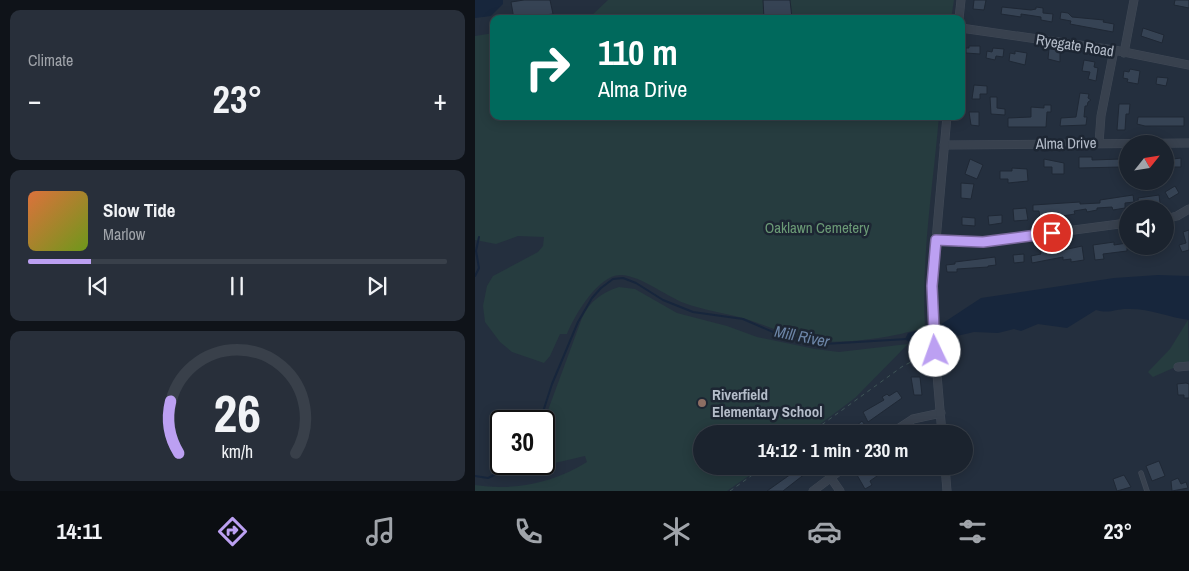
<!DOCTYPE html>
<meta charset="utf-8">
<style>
:root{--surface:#1b232e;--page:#282f3a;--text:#f1f3f6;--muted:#a0a4aa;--line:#39404a;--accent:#bca0f2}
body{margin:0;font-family:"Archivo Narrow",sans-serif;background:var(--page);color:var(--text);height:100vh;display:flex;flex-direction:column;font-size:19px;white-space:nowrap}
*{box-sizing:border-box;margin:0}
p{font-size:16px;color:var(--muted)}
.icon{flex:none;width:28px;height:28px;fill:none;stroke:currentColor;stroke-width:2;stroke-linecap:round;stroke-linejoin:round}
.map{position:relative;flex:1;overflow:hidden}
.details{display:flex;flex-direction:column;gap:10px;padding:10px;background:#0f1319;width:475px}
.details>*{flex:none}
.top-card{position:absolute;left:15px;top:15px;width:475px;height:105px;border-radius:10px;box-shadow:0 2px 12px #0003,0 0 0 1px var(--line);background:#00695c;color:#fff;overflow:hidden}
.needle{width:32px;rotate:60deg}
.controls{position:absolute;left:644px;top:135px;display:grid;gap:10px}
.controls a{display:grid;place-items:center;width:55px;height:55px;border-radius:50%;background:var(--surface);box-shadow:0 2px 12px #0003,0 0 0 1px var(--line);font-size:25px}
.speed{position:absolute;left:15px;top:410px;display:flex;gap:10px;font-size:25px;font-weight:700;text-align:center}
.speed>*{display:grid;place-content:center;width:65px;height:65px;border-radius:50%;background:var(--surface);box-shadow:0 2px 12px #0003,0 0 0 1px var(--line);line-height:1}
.speed .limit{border:2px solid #111;border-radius:8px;background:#fff;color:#111}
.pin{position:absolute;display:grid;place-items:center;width:42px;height:42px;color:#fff;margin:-21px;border:2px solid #fff;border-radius:50%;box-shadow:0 1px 5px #0007}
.me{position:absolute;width:55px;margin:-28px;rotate:357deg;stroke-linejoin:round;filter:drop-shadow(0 0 4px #0008)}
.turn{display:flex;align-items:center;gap:18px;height:105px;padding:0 25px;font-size:22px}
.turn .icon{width:65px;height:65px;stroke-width:2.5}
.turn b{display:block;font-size:35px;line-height:42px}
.big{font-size:38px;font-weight:700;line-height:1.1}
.details .tile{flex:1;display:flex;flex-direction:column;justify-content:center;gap:8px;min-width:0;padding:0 18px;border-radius:10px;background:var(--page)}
.details .dial{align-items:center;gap:0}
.dial svg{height:130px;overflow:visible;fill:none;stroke:var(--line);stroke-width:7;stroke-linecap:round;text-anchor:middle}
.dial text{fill:var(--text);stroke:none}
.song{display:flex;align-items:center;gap:15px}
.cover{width:60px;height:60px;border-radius:8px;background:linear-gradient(135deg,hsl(20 70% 55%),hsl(80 70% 35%))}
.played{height:5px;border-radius:2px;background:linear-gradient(90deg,var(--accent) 15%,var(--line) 15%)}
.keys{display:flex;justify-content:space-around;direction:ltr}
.heat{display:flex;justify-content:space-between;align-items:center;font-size:28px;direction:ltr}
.trip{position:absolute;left:218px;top:425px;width:280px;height:50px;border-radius:25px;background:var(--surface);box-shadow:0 2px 12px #0003,0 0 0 1px var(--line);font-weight:700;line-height:50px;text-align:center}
.tabs{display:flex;height:80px;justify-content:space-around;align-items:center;background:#0b0e12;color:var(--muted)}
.tabs .icon{width:35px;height:35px}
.tabs .on{color:var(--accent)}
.tabs b{font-size:22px;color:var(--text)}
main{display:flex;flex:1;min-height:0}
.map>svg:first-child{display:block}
</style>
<main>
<section class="details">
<div class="tile"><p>Climate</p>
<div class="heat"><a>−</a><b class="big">23°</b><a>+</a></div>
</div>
<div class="tile">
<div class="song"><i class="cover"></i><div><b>Slow Tide</b><p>Marlow</p></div></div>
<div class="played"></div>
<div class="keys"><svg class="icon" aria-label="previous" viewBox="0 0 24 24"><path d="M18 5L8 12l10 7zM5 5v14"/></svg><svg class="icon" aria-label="pause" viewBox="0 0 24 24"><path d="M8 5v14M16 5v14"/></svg><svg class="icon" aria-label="next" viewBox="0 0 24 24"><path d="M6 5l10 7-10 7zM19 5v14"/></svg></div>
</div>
<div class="tile dial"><svg viewBox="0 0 100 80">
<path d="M14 69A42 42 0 1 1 86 69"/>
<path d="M14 69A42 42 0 0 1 9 37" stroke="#bca0f2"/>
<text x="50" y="56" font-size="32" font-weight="700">26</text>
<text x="50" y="72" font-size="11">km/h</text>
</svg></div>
</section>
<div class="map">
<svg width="714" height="491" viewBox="0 0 714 491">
<rect width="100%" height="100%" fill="#242f3e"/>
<!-- green -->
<g fill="#263c3f">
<path d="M133 0H479L476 19H110L115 17Z"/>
<path d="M19 33V116H464C458 187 446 257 450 327 420 338 357 347 326 338 307 333 288 324 268 318 249 313 228 310 209 303 189 295 168 277 147 275 124 273 99 316 92 334H85L75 356 69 363 37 352 25 342 10 322 8 306 12 286 18 276 63 252 68 246 69 237 43 236 21 244 0 240V36Z"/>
<path d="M144 287 160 289 202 313 252 326 282 337 340 349 364 352 433 344 380 398 332 434H226V466H288L252 491H0V485C39 491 79 483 112 462L110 456 67 466 60 464H69V421L107 318C115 301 126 293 144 287Z"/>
<path d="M713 320 714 361 678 377 673 372 695 349Z"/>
</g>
<!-- water -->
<g fill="#17263c">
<path d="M0 0H28V4L16 16 0 18Z"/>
<path d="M683 275 714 276V320C693 317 673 308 652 309 639 309 635 314 621 310L592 328 563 324 546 331 539 329 523 333 499 332 439 346 430 339 433 333 465 325 506 298 639 278Z"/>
</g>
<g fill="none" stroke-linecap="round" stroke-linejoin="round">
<!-- stream -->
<g stroke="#17263c" stroke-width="2">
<path d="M0 276 4 268 1 251 4 237"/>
<path d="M65 421 77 384 103 322 117 298 126 288 138 279 148 278 161 283 188 300 218 312 268 319 305 335 349 344 432 339"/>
<path d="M0 476 13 478 42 464"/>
</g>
</g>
<!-- building -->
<g fill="#364354" stroke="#1f2835">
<path d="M49 0H75L78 14 39 19 36 2Z"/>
<path d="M288 0H315L317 18 289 19Z"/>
<path d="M499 0H511L509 10 498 9Z"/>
<path d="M700 0H714V8L699 5Z"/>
<path d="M527 7 556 10 561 9V7L568 8V13L578 14 577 22 566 20V17L546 14V17L526 14Z"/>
<path d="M586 12 593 13 597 17 629 20 628 22 639 24 638 32 595 24 596 21 585 19Z"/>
<path d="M668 28 689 35 687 43 666 36Z"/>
<path d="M494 46H505V54L491 53V48H494Z"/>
<path d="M518 48 529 49 528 57 521 56 520 60 511 58 512 51 517 52Z"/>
<path d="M574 49H585V62L573 59Z"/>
<path d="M540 51 552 53 550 65 534 61 535 53 540 54Z"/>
<path d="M609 60 620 62 619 67 623 68 621 81 613 79 615 72 607 71Z"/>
<path d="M655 69 665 71 663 84 652 82 653 79 648 78 649 71 654 72Z"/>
<path d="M682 77 693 78 691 86 681 84Z"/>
<path d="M499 85 512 86V94H505V99H497Z"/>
<path d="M605 93 614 94 613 98 616 100 613 102 612 106H610L609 117H612L611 125 585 126 586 118 601 117Z"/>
<path d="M515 97H522V108L530 109V115L516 114Z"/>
<path d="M644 104H655L654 114H651L650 130H642Z"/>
<path d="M569 105H576V112H572L571 127H533V118L556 117V107L569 108Z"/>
<path d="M494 112H504V126L496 125Z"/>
<path d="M663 117H709V126H670L662 124Z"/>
<path d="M604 157H617V160L646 159V167L604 168Z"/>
<path d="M706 158V167H690V160Z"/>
<path d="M495 159 508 165 502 179 490 174Z"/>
<path d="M569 159 589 163V174H577V167H569Z"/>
<path d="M537 168 552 169 553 181 533 183V179H525V171H537Z"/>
<path d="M486 183 499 184 496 199 486 198Z"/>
<path d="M700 186 704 193 694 199 690 192Z"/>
<path d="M658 195 659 202 650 203V208L638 210 637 207 622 208V210L612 212 611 209 599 211 600 214 581 217 565 218 564 211H558V205L605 202V204L625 203V200Z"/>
<path d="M684 195 685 203 664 206 663 198Z"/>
<path d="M551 208 553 220 539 221 538 209Z"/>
<path d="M527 215V223L514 225 513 216Z"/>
<path d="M487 217 500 218V226L487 225Z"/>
<path d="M714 230V250L707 252 704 245 711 243 708 232Z"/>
<path d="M639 242V245L652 243V251L628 254 629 259 620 260 618 245Z"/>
<path d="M607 246 609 260 596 262V259L588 260V257L557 263 556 256 566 254 565 249 579 250V252Z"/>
<path d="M549 254V262L539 263 538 255Z"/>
<path d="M520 257 521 265 513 266V267L482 269V272H472L471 265 480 264V262Z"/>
<path d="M436 377H445L447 395H439Z"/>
<path d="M711 383 714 384V398H709V395H703L702 384Z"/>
<path d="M422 391 427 398 393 422 388 412 409 400 407 397 412 394 414 396Z"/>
<path d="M387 421 392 428 388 431 389 434H372Z"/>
<path d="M684 461 690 476 677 481 671 466Z"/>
<path d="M317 466H340L308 491H292L316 474 314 471 318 468Z"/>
<path d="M405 466H416L395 481 397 485 390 489 382 475 389 470 393 475Z"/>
<path d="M649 475 656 487 642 491 638 479Z"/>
<path d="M703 478 706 484 711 482 713 488 697 491 696 481Z"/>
</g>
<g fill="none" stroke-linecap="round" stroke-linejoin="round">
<!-- service casing -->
<g stroke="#414a57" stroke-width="5.5">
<path id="service" d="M666 473 672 491"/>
</g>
<!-- minor casing -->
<g stroke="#414a57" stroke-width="9">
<g id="minor">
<path d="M484 19 486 0"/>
<path d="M486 28 639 50 714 65"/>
<path d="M649 53 659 0"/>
<path d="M624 143 626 116 639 50"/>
<path d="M469 145 714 143"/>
<path d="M690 219 702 216 714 209"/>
<path d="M461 240 508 242 652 223"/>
<path d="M703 367 714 366"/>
<path d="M415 434 438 419 466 413"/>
<path d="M467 434 460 351 457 286 472 116"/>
<path d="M470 466 472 491"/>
<path d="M356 478 365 491"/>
<path d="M338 491 371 466"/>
</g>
</g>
<!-- path -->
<g stroke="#3f5557" stroke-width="1" stroke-dasharray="4 4" stroke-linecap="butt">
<path d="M334 434 428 366 452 354"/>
<path d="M255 491 290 466"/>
</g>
<!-- service -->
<use href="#service" stroke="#38414e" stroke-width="4"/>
<!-- minor -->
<use href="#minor" stroke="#38414e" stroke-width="8"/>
</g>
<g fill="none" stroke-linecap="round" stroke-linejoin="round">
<!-- route casing -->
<g stroke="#7a689d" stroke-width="12">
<path id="route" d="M460 351 457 286 461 240 508 242 577 233"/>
</g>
<!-- route -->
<use href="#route" stroke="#bca0f2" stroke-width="9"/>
</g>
<!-- markers -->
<circle fill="#8d6e63" stroke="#1d2633" stroke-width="2" cx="227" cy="403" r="5"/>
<g text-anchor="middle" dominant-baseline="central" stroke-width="5" stroke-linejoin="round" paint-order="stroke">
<!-- street labels -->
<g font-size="15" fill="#b4bcc9" stroke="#1d2633">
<text transform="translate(600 45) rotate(9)">Ryegate Road</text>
<text transform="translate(591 143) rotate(-1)">Alma Drive</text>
</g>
<!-- park labels -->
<g font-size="15" fill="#6b9a76" stroke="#1d2633">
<text x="342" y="227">Oaklawn Cemetery</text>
</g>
<!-- poi labels -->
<g font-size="15" font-weight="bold" fill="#b4bcc9" stroke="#1d2633" text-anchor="start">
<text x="237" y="394">Riverfield<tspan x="237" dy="17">Elementary School</tspan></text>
</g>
<!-- water labels -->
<g font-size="16" font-style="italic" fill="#6d86a8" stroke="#1d2633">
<text transform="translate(327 336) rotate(11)">Mill River</text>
</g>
</g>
</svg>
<div class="controls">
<a><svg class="needle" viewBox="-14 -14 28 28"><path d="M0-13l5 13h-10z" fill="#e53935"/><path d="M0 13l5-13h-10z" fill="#a0a4aa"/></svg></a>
<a><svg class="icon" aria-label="sound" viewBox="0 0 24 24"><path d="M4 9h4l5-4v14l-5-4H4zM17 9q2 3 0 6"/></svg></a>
</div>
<div class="speed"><div class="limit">30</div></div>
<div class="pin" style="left:577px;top:233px;background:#d93025"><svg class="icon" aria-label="arrive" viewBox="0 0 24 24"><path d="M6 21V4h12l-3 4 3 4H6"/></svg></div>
<svg class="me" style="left:460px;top:351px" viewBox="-20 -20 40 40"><circle r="19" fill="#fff"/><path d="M0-13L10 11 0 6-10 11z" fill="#bca0f2"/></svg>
<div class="trip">14:12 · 1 min · 230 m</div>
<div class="top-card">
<div class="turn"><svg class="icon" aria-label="right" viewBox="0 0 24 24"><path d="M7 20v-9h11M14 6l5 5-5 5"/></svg><div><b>110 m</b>Alma Drive</div></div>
</div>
</div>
</main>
<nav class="tabs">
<b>14:11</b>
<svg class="icon on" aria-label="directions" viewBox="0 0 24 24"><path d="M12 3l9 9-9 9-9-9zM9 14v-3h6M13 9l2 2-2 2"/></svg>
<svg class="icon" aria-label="music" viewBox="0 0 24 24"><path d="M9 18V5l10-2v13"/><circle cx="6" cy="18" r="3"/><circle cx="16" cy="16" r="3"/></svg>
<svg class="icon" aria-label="phone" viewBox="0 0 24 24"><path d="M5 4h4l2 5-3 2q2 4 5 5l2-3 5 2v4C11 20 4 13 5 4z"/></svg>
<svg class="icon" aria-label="climate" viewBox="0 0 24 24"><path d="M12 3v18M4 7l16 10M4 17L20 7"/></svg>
<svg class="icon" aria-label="car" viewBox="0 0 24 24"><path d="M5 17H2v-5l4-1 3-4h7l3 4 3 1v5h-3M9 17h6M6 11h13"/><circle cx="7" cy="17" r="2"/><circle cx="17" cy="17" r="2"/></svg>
<svg class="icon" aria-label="filters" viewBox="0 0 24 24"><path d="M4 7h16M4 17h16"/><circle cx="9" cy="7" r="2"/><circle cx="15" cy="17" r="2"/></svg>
<b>23°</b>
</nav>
